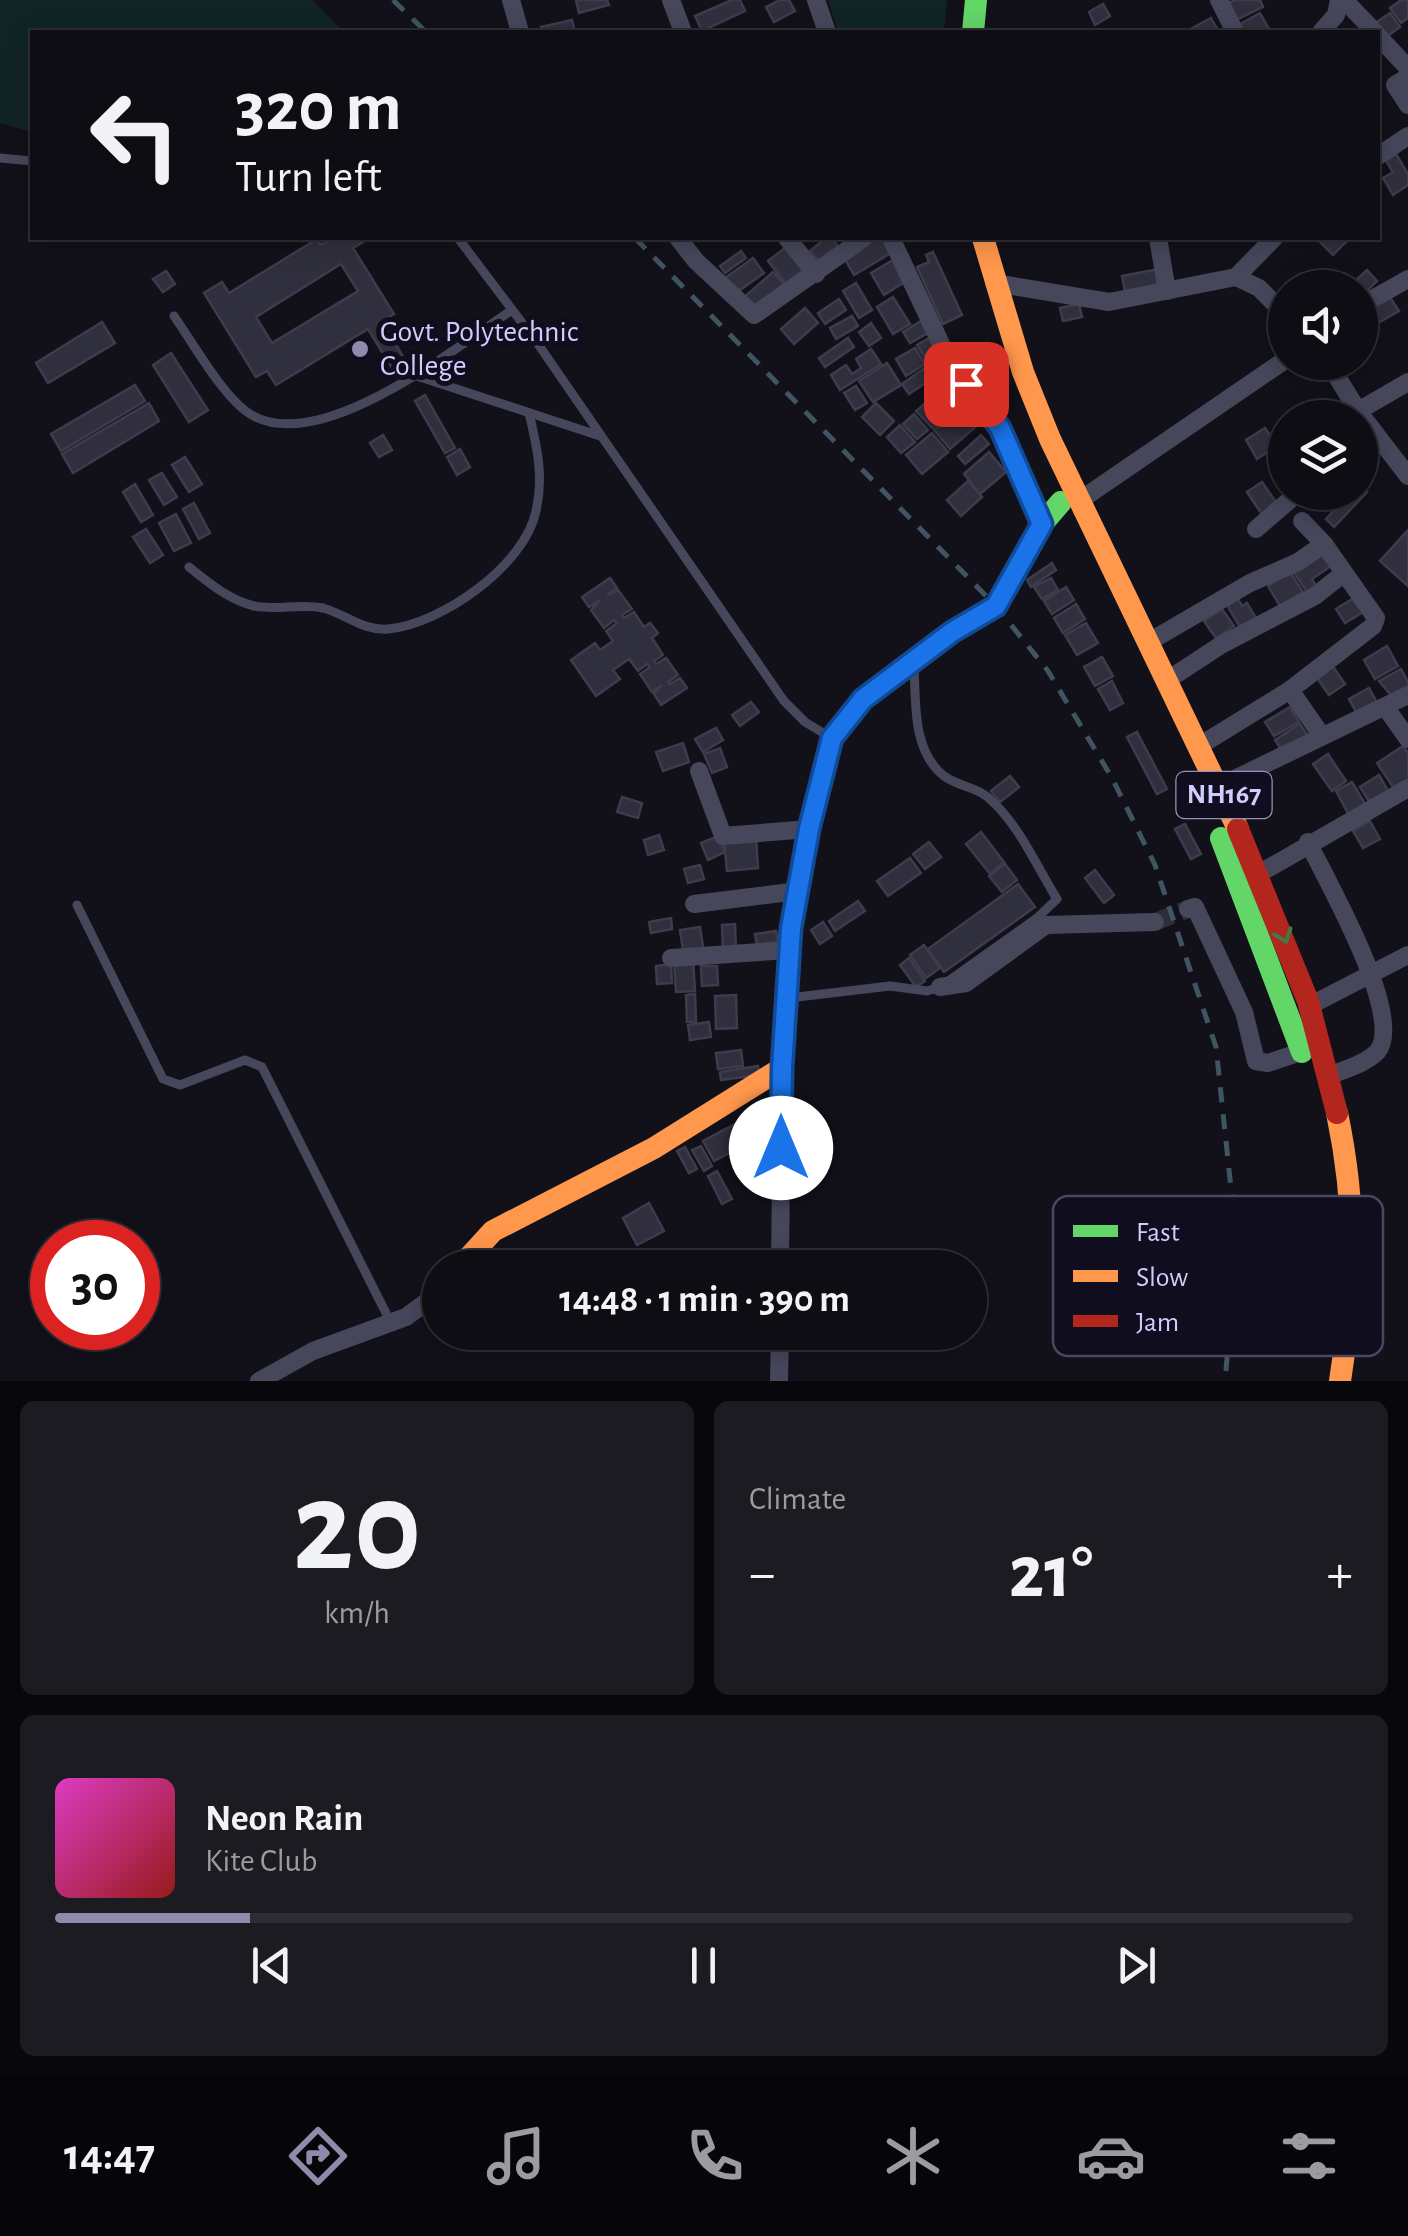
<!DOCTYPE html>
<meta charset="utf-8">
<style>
:root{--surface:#0e0d14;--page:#1c1b22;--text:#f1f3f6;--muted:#9b9ca0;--line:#2e2d34;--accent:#8e8bad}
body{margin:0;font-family:"Alegreya Sans",sans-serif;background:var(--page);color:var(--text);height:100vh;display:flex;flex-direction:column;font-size:38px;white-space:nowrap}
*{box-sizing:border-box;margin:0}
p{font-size:32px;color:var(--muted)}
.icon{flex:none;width:55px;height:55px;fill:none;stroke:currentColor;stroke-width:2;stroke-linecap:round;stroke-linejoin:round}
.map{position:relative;height:1381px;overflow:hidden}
.panel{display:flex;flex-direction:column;gap:20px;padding:20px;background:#08070b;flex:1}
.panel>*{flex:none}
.hud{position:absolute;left:30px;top:30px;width:1350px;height:210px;border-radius:0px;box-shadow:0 5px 25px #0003,0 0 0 2px var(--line);background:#0e0d14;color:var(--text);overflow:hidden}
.controls{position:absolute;left:1268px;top:270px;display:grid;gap:20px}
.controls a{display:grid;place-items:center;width:110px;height:110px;border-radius:50%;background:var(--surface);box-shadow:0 5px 25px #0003,0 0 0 2px var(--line);font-size:50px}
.speed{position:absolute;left:30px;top:1220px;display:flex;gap:20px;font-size:50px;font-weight:700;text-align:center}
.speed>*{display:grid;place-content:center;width:130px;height:130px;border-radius:50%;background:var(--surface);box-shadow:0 5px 25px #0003,0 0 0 2px var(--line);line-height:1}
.speed .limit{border:15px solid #d22;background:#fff;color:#111}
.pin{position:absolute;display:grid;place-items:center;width:85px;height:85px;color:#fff;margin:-42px;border-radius:20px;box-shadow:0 5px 15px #0006}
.me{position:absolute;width:110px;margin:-55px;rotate:0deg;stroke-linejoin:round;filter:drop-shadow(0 0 8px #0008)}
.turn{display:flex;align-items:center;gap:35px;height:210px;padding:0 40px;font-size:45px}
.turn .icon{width:130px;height:130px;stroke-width:2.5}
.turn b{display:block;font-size:70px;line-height:85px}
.big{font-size:75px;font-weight:700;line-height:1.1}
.panel .tile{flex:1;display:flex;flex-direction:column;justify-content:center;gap:15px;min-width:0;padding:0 35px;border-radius:15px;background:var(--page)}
.panel .dial{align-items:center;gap:0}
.dial b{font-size:130px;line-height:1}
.song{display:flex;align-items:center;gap:30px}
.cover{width:120px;height:120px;border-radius:15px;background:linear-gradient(135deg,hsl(310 70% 55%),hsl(0 70% 35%))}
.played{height:10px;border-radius:5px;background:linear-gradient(90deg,var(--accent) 15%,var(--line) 15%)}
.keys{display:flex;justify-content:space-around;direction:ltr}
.heat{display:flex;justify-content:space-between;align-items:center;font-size:55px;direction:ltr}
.panel .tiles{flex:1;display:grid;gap:20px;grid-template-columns:1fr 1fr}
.tile:last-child{grid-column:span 2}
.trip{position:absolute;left:422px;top:1250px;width:565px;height:100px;border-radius:50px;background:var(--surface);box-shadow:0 5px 25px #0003,0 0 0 2px var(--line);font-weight:700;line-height:100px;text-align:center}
.menu{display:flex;height:160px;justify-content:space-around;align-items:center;background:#060508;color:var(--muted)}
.menu .icon{width:70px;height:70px}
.menu .current{color:var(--accent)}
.menu b{font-size:45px;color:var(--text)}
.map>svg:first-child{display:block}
</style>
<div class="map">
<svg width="1408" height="1381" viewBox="0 0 1408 1381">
<rect width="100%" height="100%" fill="#12111a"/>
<!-- green -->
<g fill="#112424">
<path d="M0 0H312L344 32H32V132L0 123Z"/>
<path d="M828 0H947L944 32H838Z"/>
</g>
<!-- building -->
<g fill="#302f3d" stroke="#3e3b4d" stroke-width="2.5" fill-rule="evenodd">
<path d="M576 0H607L609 5 579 13Z"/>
<path d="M732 0H740L745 11 702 31 695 16Z"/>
<path d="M780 0H789L795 11 774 22 766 7Z"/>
<path d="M1235 0H1260L1263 7 1232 22 1224 5Z"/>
<path d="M1401 0H1408V18L1401 23 1390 8Z"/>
<path d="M1103 4 1110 16 1095 25 1089 12Z"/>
<path d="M1260 13 1269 29 1240 32 1237 26Z"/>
<path d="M1390 13 1400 27 1385 38 1374 24Z"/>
<path d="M1211 18 1219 32H1185Z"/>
<path d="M572 20 575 32H542L541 27Z"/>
<path d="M1396 154 1408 174V185L1393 195 1383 178 1393 172 1386 161Z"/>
<path d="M333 238H370L353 248 394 314 382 321 411 370 398 378 368 329 276 385 267 371 256 377 204 293 222 282 229 293 317 239 321 245ZM341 264 358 291 272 343 256 317Z"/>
<path d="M826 238H831L841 250 822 265 810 251Z"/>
<path d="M875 238H882L891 253 854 275 843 256Z"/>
<path d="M1323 238H1343L1347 241 1333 255 1319 241Z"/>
<path d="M790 244 808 266 786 284 768 261Z"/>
<path d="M741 251 746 258 725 273 720 266Z"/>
<path d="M933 252 962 315 943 324 917 267 929 262 926 255Z"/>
<path d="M753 258 764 273 736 293 725 278Z"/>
<path d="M893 260 906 281 884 295 871 273Z"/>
<path d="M1159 269 1163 290 1126 297 1122 276Z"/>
<path d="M1367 270 1377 281 1367 291 1356 280Z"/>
<path d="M166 271 175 284 163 292 153 279Z"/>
<path d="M773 272 785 285 754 312 742 299Z"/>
<path d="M856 283 872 310 859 318 843 291Z"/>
<path d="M1388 294 1399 311 1376 324 1366 307Z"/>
<path d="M893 297 910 324 893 334 877 307Z"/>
<path d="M839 299 846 310 825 324 818 313Z"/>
<path d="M1079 304 1082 317 1063 321 1060 308Z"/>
<path d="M805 308 818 323 794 344 781 329Z"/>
<path d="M852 316 858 326 836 339 830 328Z"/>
<path d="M921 321 928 333 910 343 903 332Z"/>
<path d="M102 322 115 343 48 383 36 363Z"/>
<path d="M871 323 881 338 869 346 859 332Z"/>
<path d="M931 337 941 355 928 363 917 345Z"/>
<path d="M848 338 854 347 825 367 819 358Z"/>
<path d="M915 348 925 364 906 376 896 359Z"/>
<path d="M871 349 881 364 840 390 831 375 846 365 852 374 861 368 856 359Z"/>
<path d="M171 353 208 410 189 422 153 365Z"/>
<path d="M887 363 901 385 873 402 859 381Z"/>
<path d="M923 369 930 380 909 394 902 384Z"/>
<path d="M948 381 963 398 950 408 936 392Z"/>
<path d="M135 385 145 401 61 451 51 434Z"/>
<path d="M856 386 867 403 855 410 844 393Z"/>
<path d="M425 395 455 448 445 453 415 401Z"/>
<path d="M929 400 945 417 932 428 916 411Z"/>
<path d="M149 403 159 421 73 473 62 454Z"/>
<path d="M876 403 894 421 880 435 862 417Z"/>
<path d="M963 406 979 424 950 449 934 430Z"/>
<path d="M914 414 928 430 917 439 903 424Z"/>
<path d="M900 425 915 442 901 453 887 437Z"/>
<path d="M1265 428 1277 446 1257 459 1246 440Z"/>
<path d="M932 433 948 452 922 474 906 455Z"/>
<path d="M383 435 392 450 379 457 370 443Z"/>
<path d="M981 435 989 444 965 464 958 456Z"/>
<path d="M460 449 470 467 457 475 447 457Z"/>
<path d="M989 452 1006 472 980 494 964 474Z"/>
<path d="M185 457 202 484 189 492 172 465Z"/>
<path d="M162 473 177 497 164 505 149 480Z"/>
<path d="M968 481 982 497 961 516 947 500Z"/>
<path d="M1262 482 1280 508 1265 519 1247 492Z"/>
<path d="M135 484 153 515 141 522 123 492Z"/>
<path d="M1360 486 1367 492 1334 527 1326 519 1351 492H1360Z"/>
<path d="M194 503 210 533 199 539 183 509Z"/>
<path d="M176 514 191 543 174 551 159 523Z"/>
<path d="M146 529 163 555 150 563 133 537Z"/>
<path d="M1408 530V586L1380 561Z"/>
<path d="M1322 552 1331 566 1312 579 1318 589 1309 595 1293 571Z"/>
<path d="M1052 563 1056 570 1031 587 1027 580Z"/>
<path d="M1290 572 1303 592 1280 606 1268 586Z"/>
<path d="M610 578 617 588 607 595 618 590 632 609 622 615 624 618 634 612 644 627 650 623 658 633 652 638 663 655 654 661 656 664 666 658 678 675 668 682 670 684 680 678 687 688 661 705 654 694 662 685 652 692 640 674 650 667 647 664 638 671 629 659 613 670 620 679 596 696 571 660 595 643 600 650 613 641 606 631 617 623 614 620 604 628 591 610 600 600 589 607 582 597Z"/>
<path d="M1051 578 1058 590 1042 599 1034 587Z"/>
<path d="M1066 587 1074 600 1052 614 1044 601Z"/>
<path d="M1354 598 1363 612 1345 623 1336 609Z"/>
<path d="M1238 599 1242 606 1247 603 1257 620 1241 629 1227 605Z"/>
<path d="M1076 604 1085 619 1063 633 1054 618Z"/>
<path d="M1222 609 1234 626 1216 638 1204 621Z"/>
<path d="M1086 623 1098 643 1077 655 1065 635Z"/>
<path d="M1387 646 1398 666 1375 679 1364 660Z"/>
<path d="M1102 657 1113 676 1095 686 1084 667Z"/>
<path d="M1331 664 1345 684 1329 695 1315 675Z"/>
<path d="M1401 669 1408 682V693L1395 700 1379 681Z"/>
<path d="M1112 681 1123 703 1110 710 1098 689Z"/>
<path d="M1369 688 1379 706 1359 717 1349 699Z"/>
<path d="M751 702 759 712 740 726 732 715Z"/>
<path d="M1290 707 1299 722 1274 736 1265 722Z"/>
<path d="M1300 724 1310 739 1284 754 1275 740Z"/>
<path d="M716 728 723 740 703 752 695 739Z"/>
<path d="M1137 732 1167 789 1157 794 1127 737Z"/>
<path d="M683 743 689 762 663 771 656 752Z"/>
<path d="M1403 746 1408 753V781L1395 790 1377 763Z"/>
<path d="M720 748 727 767 712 773 704 754Z"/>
<path d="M1328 754 1346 781 1332 791 1313 764Z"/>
<path d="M1379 775 1390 794 1372 806 1360 787Z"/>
<path d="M1010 776 1019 787 1000 802 991 791Z"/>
<path d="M1352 782 1367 807 1350 817 1336 791Z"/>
<path d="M622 797 642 803 638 818 617 812Z"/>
<path d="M1370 821 1380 839 1363 848 1353 831Z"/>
<path d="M1185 824 1201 854 1191 859 1175 829Z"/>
<path d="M981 832 1004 862 990 874 966 844Z"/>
<path d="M659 835 664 850 648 855 644 840Z"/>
<path d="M718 836 725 852 708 860 701 843Z"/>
<path d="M756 838 758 868 727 871 724 841Z"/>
<path d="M929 842 941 857 925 869 913 854Z"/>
<path d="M910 858 921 873 888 896 877 881Z"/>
<path d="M1005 864 1017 880 1002 892 989 876Z"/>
<path d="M700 865 704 879 688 883 684 869Z"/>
<path d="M1095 870 1114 895 1104 903 1085 878Z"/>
<path d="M1018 884 1035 907 944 972 928 949Z"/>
<path d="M858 901 865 911 835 931 829 921Z"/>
<path d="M671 918 672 929 651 933 649 922Z"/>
<path d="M823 922 832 936 820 944 811 930Z"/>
<path d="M735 924 736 950 723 951 722 925Z"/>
<path d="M700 927 704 953 684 956 680 930Z"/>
<path d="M776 931 778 942 757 946 755 934Z"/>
<path d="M924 945 940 968 926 978 910 955Z"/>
<path d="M909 958 925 981 916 987 900 965Z"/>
<path d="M693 959 695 991 676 992 674 960Z"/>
<path d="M671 964 672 983 657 984 656 966Z"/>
<path d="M701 966H717L718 985 702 986Z"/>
<path d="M695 994 696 1022H687L686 995Z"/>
<path d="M736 995 737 1028 716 1029 715 996Z"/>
<path d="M709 1022 711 1037 690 1040 688 1025Z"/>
<path d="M741 1050 743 1066 718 1069 716 1053Z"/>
<path d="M758 1066 759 1075 721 1080 720 1072Z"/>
<path d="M737 1123 748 1143 714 1161 703 1141Z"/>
<path d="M701 1146 712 1166 704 1171 692 1150Z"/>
<path d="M685 1147 697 1169 689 1173 677 1151Z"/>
<path d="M717 1171 732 1199 722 1204 708 1176Z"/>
<path d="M649 1203 664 1231 637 1245 623 1218Z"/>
<path d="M704 1332H739L741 1338 712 1351Z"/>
</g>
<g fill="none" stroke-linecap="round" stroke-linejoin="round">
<!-- street-tunnel -->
<path stroke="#2e2d3c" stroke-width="18" stroke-dasharray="18 9" stroke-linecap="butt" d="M1155 922 1188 909"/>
<!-- lane -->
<g stroke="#46475b" stroke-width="9">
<path d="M0 158 32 161"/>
<path d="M458 238 538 344 784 701 805 722 830 737"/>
<path d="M174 316C193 343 223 397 250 414 319 457 455 348 512 310"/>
<path d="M414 375 600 436"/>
<path d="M189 567C209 583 229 600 254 606 276 611 300 603 323 608 345 614 363 631 388 629 442 624 525 565 536 511 544 476 537 447 529 413"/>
<path d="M77 905 163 1079 180 1085 245 1060 262 1067 391 1323"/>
<path d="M789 998 890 986 927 991 940 987 1037 918 1057 899C1037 867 1020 827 992 801 979 787 959 787 944 776 912 751 916 703 914 666"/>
</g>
<!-- street -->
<g stroke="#46475b" stroke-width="18">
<path d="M511 0 520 32"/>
<path d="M671 0 683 32"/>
<path d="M816 0 827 32"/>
<path d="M1219 0 1235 32"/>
<path d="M1344 0 1375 32"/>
<path d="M1321 32 1336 15 1339 0"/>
<path d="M1378 36 1408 68"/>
<path d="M1408 77 1395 85 1408 105"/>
<path d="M1378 156 1408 136"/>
<path d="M678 238 696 261 754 315 864 238"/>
<path d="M787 238 816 274"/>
<path d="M891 238 950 363 1000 428 1042 524"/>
<path d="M1158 238 1167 291"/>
<path d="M1236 277 1274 238"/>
<path d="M994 283 1109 302 1236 277 1259 288 1285 314"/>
<path d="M1360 306 1408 279"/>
<path d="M1328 362 1358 411 1408 476"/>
<path d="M1354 418 1358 411 1408 382"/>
<path d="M1079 501 1285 360"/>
<path d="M1256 529 1299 492"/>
<path d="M1147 643 1250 583 1298 562 1324 544"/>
<path d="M1166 681 1221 645 1315 596 1344 573"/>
<path d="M1290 690 1373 626 1376 618 1324 544 1302 521"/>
<path d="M1386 708 1408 739"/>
<path d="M1199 746 1290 690 1322 736"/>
<path d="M699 771 723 836 809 829"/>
<path d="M1220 786 1408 695"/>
<path d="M1308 842C1325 878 1407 1019 1377 1052 1365 1064 1343 1070 1328 1076"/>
<path d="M1260 873 1408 788"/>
<path d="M694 904 798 891"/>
<path d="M1188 909 1195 907 1244 1012 1256 1061 1268 1063 1301 1052"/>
<path d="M671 958 789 950"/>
<path d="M940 987 966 983 1046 925 1155 922"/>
<path d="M1309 1006 1408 955"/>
<path d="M780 1268 782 1068"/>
<path d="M259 1381 313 1351 406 1317 440 1292"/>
<path d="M779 1381 780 1332"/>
</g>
<!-- fast -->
<g stroke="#63d668" stroke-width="22">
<path d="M973 32 976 0"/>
<path d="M1221 838 1302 1052"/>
<path d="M789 963 791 928 809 829 832 738 863 699 952 631 996 606 1042 524 1061 502"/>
</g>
<!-- slow -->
<g stroke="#ff974d" stroke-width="22">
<path d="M983 238 1023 372 1050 439 1238 829"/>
<path d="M1337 1113C1357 1208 1355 1286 1340 1381"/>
<path d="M459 1268 493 1231 654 1148 782 1068 789 963"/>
</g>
<!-- jam -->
<path stroke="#b3261e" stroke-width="22" d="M1238 829 1308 1001 1337 1113"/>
<!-- rail -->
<g stroke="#405461" stroke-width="5" stroke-dasharray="15 12" stroke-linecap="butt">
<path d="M393 0 426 32"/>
<path d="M635 238 996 606 1048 671 1112 778 1155 865 1216 1047 1237 1245 1225 1381"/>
</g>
</g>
<!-- one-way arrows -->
<defs><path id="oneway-chevron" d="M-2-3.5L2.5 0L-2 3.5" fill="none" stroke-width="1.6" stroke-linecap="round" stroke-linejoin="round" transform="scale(2.5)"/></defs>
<use stroke="#3d7c47" href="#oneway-chevron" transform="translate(1284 936) rotate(70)"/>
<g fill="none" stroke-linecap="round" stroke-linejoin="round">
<!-- route casing -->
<g stroke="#114b97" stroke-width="25">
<path id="route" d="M781 1148 782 1068 791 928 809 829 832 738 863 699 952 632 996 606 1042 524 1000 428 966 384"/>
</g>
<!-- route -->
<use href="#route" stroke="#1a73e8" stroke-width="18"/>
</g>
<!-- markers -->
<circle fill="#8e8bad" stroke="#0f0d1e" stroke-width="4" cx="360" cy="349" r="10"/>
<g text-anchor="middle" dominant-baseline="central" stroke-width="10" stroke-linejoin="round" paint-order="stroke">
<!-- shield labels -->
<rect fill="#0f0d1e" stroke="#9693b9" stroke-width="2.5" x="1176.5" y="772" width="95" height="46" rx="8"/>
<g font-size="28" font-weight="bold" fill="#d0cdfc">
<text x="1224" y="795">NH167</text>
</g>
<!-- poi labels -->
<g font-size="30" fill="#d0cdfc" stroke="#0f0d1e" text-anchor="start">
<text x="380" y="332">Govt. Polytechnic<tspan x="380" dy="34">College</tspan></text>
</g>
</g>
<!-- legend -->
<rect x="1053" y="1196" width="330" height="160" rx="15" fill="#0f0d1e" stroke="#494761" stroke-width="2.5"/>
<rect x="1073" y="1225" width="45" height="12" fill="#63d668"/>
<rect x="1073" y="1270" width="45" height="12" fill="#ff974d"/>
<rect x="1073" y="1315" width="45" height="12" fill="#b3261e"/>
<g font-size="28" fill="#d0cdfc">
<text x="1136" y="1241">Fast</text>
<text x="1136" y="1286">Slow</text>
<text x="1136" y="1331">Jam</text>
</g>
</svg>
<div class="controls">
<a><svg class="icon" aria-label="sound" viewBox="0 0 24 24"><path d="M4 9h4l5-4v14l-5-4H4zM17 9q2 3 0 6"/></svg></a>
<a><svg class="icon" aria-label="layers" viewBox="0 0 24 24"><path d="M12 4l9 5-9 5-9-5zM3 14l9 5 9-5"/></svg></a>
</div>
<div class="speed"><div class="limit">30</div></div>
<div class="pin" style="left:966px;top:384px;background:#d93025"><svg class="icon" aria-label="arrive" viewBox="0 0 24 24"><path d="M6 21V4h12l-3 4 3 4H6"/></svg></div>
<svg class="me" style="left:781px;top:1148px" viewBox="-20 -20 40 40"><circle r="19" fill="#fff"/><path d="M0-13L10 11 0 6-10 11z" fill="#1a73e8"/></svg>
<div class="trip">14:48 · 1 min · 390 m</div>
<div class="hud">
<div class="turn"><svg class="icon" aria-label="left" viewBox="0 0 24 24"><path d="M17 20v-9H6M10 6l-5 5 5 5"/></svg><div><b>320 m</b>Turn left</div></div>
</div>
</div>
<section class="panel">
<div class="tiles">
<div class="tile dial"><b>20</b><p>km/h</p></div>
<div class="tile"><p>Climate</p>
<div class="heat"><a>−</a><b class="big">21°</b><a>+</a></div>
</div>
<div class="tile">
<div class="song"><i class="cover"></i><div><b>Neon Rain</b><p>Kite Club</p></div></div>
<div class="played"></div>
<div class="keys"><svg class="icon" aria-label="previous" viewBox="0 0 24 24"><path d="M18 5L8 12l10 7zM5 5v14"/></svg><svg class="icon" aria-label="pause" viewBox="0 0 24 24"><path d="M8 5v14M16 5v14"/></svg><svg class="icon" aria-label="next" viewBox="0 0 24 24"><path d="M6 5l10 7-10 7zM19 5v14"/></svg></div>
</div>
</div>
</section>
<nav class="menu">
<b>14:47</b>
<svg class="icon current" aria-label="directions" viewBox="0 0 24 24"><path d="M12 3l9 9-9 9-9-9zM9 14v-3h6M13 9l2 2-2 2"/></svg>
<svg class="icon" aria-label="music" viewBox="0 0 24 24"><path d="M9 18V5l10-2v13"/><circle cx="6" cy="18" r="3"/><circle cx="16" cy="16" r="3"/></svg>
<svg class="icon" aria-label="phone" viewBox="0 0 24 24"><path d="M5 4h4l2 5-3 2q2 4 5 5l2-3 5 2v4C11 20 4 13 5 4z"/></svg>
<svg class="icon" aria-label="climate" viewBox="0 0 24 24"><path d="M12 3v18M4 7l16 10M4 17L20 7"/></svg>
<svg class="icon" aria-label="car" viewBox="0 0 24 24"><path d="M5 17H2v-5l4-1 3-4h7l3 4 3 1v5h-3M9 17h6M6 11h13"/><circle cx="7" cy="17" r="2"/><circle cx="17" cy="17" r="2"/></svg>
<svg class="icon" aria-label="filters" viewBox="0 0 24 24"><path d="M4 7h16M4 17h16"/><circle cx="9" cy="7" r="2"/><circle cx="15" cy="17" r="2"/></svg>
</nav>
